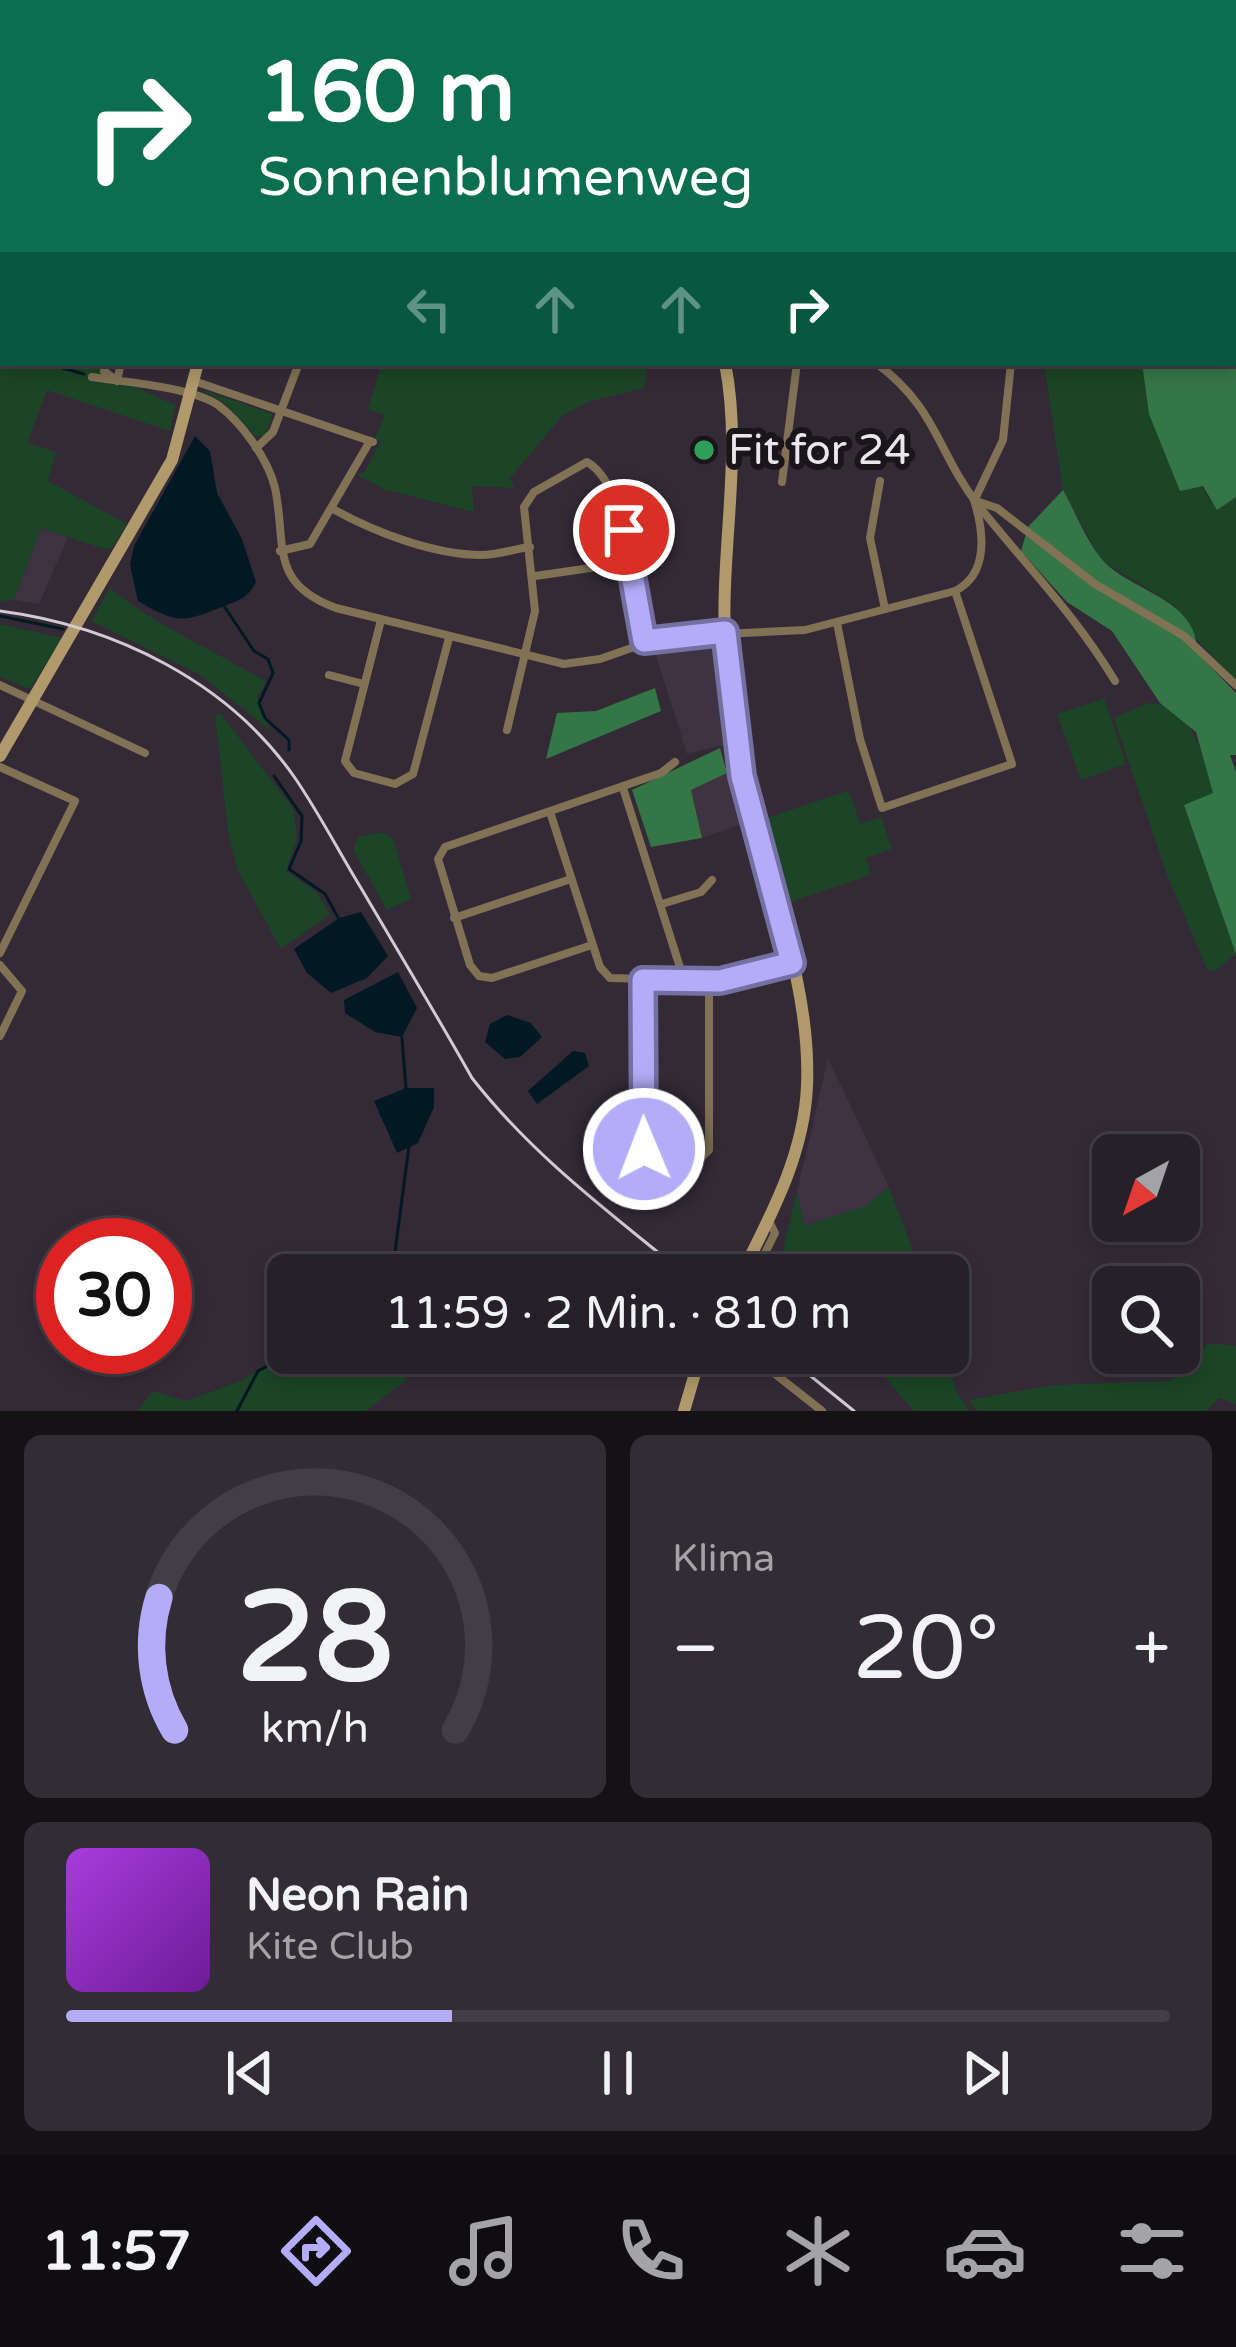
<!DOCTYPE html>
<html lang="de">
<meta charset="utf-8">
<style>
:root{--surface:#262028;--page:#322d34;--text:#f1f3f6;--muted:#a4a3a8;--line:#423e45;--accent:#b4acf9}
body{margin:0;font-family:"Varela Round",sans-serif;background:var(--page);color:var(--text);height:100vh;display:flex;flex-direction:column;font-size:45px;white-space:nowrap}
*{box-sizing:border-box;margin:0}
p{font-size:39px;color:var(--muted)}
.icon{flex:none;width:66px;height:66px;fill:none;stroke:currentColor;stroke-width:2;stroke-linecap:round;stroke-linejoin:round}
.map{position:relative;height:1411px;overflow:hidden}
.panel{display:flex;flex-direction:column;gap:24px;padding:24px;background:#151216;flex:1}
.panel>*{flex:none}
.banner{position:absolute;left:0px;top:0px;width:1236px;height:366px;box-shadow:0 6px 18px #0003,0 0 0 3px var(--line);background:#0b6e4f;color:#fff;overflow:hidden}
.needle{width:78px;rotate:220deg}
.buttons{position:absolute;left:1092px;top:1134px;display:grid;gap:24px}
.buttons a{display:grid;place-items:center;width:108px;height:108px;border-radius:18px;background:var(--surface);box-shadow:0 6px 18px #0003,0 0 0 3px var(--line);font-size:60px}
.speed{position:absolute;left:36px;top:1218px;display:flex;gap:24px;font-size:60px;font-weight:700;text-align:center}
.speed>*{display:grid;place-content:center;width:156px;height:156px;border-radius:50%;background:var(--surface);box-shadow:0 6px 18px #0003,0 0 0 3px var(--line);line-height:1}
.speed .limit{border:18px solid #d22;background:#fff;color:#111}
.pin{position:absolute;display:grid;place-items:center;width:102px;height:102px;color:#fff;margin:-51px;border:6px solid #fff;border-radius:50%;box-shadow:0 3px 12px #0007}
.me{position:absolute;width:132px;margin:-66px;rotate:359deg;stroke-linejoin:round;filter:drop-shadow(0 0 9px #0008)}
.turn{display:flex;align-items:center;gap:42px;height:252px;padding:0 60px;font-size:54px}
.turn .icon{width:156px;height:156px;stroke-width:2.5}
.turn b{display:block;font-size:84px;line-height:102px}
.lanes{display:flex;align-items:center;height:114px;padding:0 60px;background:#0003;justify-content:center;gap:60px;direction:ltr}
.lanes .off{opacity:.35}
.big{font-size:90px;font-weight:600;line-height:1.1}
.panel .tile{flex:1;display:flex;flex-direction:column;justify-content:center;gap:18px;min-width:0;padding:0 42px;border-radius:18px;background:var(--page)}
.panel .dial{align-items:center;gap:0}
.dial svg{height:312px;overflow:visible;fill:none;stroke:var(--line);stroke-width:7;stroke-linecap:round;text-anchor:middle}
.dial text{fill:var(--text);stroke:none}
.song{display:flex;align-items:center;gap:36px}
.cover{width:144px;height:144px;border-radius:18px;background:linear-gradient(135deg,hsl(280 70% 55%),hsl(280 70% 35%))}
.played{height:12px;border-radius:6px;background:linear-gradient(90deg,var(--accent) 35%,var(--line) 35%)}
.keys{display:flex;justify-content:space-around;direction:ltr}
.heat{display:flex;justify-content:space-between;align-items:center;font-size:66px;direction:ltr}
.panel .tiles{flex:1;display:grid;gap:24px;grid-template-columns:1fr 1fr}
.tile:last-child{grid-column:span 2}
.trip{position:absolute;left:267px;top:1254px;width:702px;height:120px;border-radius:18px;background:var(--surface);box-shadow:0 6px 18px #0003,0 0 0 3px var(--line);font-weight:600;line-height:120px;text-align:center}
.menu{display:flex;height:192px;justify-content:space-around;align-items:center;background:#0f0d10;color:var(--muted)}
.menu .icon{width:84px;height:84px}
.menu .on{color:var(--accent)}
.menu b{font-size:54px;color:var(--text)}
.map>svg:first-child{display:block}
</style>
<div class="map">
<svg width="1236" height="1411" viewBox="0 0 1236 1411">
<rect width="100%" height="100%" fill="#332a36"/>
<!-- built -->
<g fill="#3f3243">
<path d="M41 527 68 537 39 604 14 600Z"/>
<path d="M717 640 728 744 687 754 653 646Z"/>
<path d="M733 770 747 822 702 838 691 790Z"/>
<path d="M828 1058 889 1187 866 1206 804 1226 797 1192Z"/>
</g>
<!-- green -->
<g fill="#1b4526">
<path d="M0 296 3 363H109L104 373 175 405 170 431 47 390 27 443 56 452 48 481 127 524 112 548 105 549 41 528 14 600 0 601Z"/>
<path d="M382 363H648L644 388 587 402 563 415 510 478 514 488 472 486 474 512 383 489 356 474 364 473 380 442 375 439 385 415 368 409Z"/>
<path d="M1044 363H1142L1149 414 1217 509 1236 497V680L1198 641 1173 604 1101 560 1063 490Z"/>
<path d="M197 388 273 414 266 434 256 437 225 403Z"/>
<path d="M110 588C155 626 215 650 266 682L257 696 270 730 199 674 91 621Z"/>
<path d="M0 624 62 638 30 689 0 677Z"/>
<path d="M1104 699 1126 764 1081 780 1057 714Z"/>
<path d="M1148 703C1192 703 1204 759 1214 793L1184 805 1236 954 1214 972 1207 969 1167 875 1114 718Z"/>
<path d="M221 714 293 809 297 837 286 871 317 893 330 914 281 949 238 871 228 831 215 715Z"/>
<path d="M848 791 861 824 881 817 892 849 866 858 871 875 790 902 761 820Z"/>
<path d="M380 832 393 838 411 899 387 910 353 849 358 837Z"/>
<path d="M889 1187 922 1275H777L797 1192 805 1226 865 1206Z"/>
<path d="M1209 1343 1236 1346V1404L1219 1398 1206 1411H977L969 1400 1054 1385 1171 1381Z"/>
<path d="M288 1351 398 1353 407 1380 365 1411H137L153 1391 186 1401 241 1381Z"/>
<path d="M864 1353H946L956 1391 969 1411H914Z"/>
</g>
<!-- forest -->
<g fill="#357646">
<path d="M1236 118V497L1217 510 1203 486 1180 491 1149 414 1142 363H1233Z"/>
<path d="M1063 490C1075 511 1085 538 1100 557 1126 591 1199 597 1197 653L1236 693V755H1230L1236 772V954L1184 805 1213 793 1196 732 1160 703 1112 631 1067 602 1021 551 1028 527Z"/>
<path d="M655 688 661 711 546 759 557 713 596 711Z"/>
<path d="M720 748 727 773 691 790 702 838 651 847 632 790Z"/>
</g>
<!-- water -->
<g fill="#001922">
<path d="M195 436 210 451 217 493 242 539 256 582C248 597 242 599 227 605 186 621 179 626 138 601L130 565 134 546Z"/>
<path d="M361 912 388 956 367 978 331 993 307 973 294 949 339 918Z"/>
<path d="M398 972 417 1008 402 1037 375 1032 345 1013 344 1000Z"/>
<path d="M507 1015 531 1023 542 1037 520 1057 505 1059 485 1042 490 1024Z"/>
<path d="M573 1051 585 1053 589 1066 537 1104 528 1091Z"/>
<path d="M406 1088H434V1107L418 1143 397 1153 374 1101Z"/>
</g>
<g fill="none" stroke-linecap="round" stroke-linejoin="round">
<!-- stream -->
<g stroke="#001922" stroke-width="3">
<path d="M0 356H3"/>
<path d="M44 363 84 374"/>
<path d="M224 606 254 651 268 659 273 673 259 703 265 718 289 740V750"/>
<path d="M0 616 63 629"/>
<path d="M274 776 302 816 301 841 289 869 325 894 339 919"/>
<path d="M402 1038 406 1089"/>
<path d="M392 1275 409 1146"/>
<path d="M237 1411 258 1371 292 1353"/>
</g>
<!-- street -->
<g stroke="#817256" stroke-width="8">
<path d="M451 0 459 3"/>
<path d="M511 0V3"/>
<path d="M593 0 601 3"/>
<path d="M649 0 650 3"/>
<path d="M71 3 73 0"/>
<path d="M164 3 165 0"/>
<path d="M296 3 297 0"/>
<path d="M568 3 569 0"/>
<path d="M632 3 633 0"/>
<path d="M819 3 823 0"/>
<path d="M1041 3 1042 0"/>
<path d="M876 363C937 408 937 452 978 505 1027 567 1074 613 1115 681"/>
<path d="M104 371 117 381 121 363"/>
<path d="M92 377C124 382 192 387 218 405 242 423 268 459 275 488 287 544 268 583 336 608L564 664 600 659 663 637 805 630 955 591C989 574 984 532 974 500"/>
<path d="M194 381 373 442"/>
<path d="M256 448 273 432 299 363"/>
<path d="M880 481 870 538 885 609"/>
<path d="M782 482 797 363"/>
<path d="M975 499 1003 440 1011 363"/>
<path d="M976 501 997 508 1095 584 1184 636 1236 685"/>
<path d="M333 509C374 532 434 555 482 555 497 555 514 549 530 547"/>
<path d="M280 551 310 544 370 441"/>
<path d="M535 576 632 562"/>
<path d="M381 620 345 761 354 773 395 784 413 774 449 638"/>
<path d="M837 623 860 739 882 808 1012 764 955 591"/>
<path d="M329 675 364 684"/>
<path d="M0 685 145 753"/>
<path d="M507 730 535 611 524 507 534 492 587 462C628 485 637 598 644 641"/>
<path d="M0 767 75 801 0 953"/>
<path d="M623 788 684 980"/>
<path d="M551 815 600 967 610 978 720 981 792 963"/>
<path d="M662 904 701 892 712 880"/>
<path d="M454 918 571 879"/>
<path d="M592 945 492 978 479 976 470 965 438 859 445 847 661 773 675 762"/>
<path d="M0 965 22 991 0 1036"/>
<path d="M643 980V1142L657 1162H697L709 1150V981"/>
<path d="M754 1275 775 1233 769 1221"/>
<path d="M736 1353 765 1366 822 1411"/>
</g>
<!-- secondary -->
<g stroke="#b0996a" stroke-width="12">
<path d="M0 7 3 8"/>
<path d="M725 363C744 459 718 558 726 655 731 707 737 758 750 809 774 898 811 992 807 1086 804 1155 771 1215 741 1275"/>
<path d="M0 756 172 460 198 363"/>
<path d="M684 1411 701 1353"/>
</g>
<!-- rail -->
<g stroke="#d0cad2" stroke-width="3">
<path d="M0 611C114 626 228 681 295 778 319 813 339 852 361 888 398 951 436 1014 472 1078 533 1156 610 1213 686 1275"/>
<path d="M782 1353 854 1411"/>
</g>
</g>
<g fill="none" stroke-linecap="round" stroke-linejoin="round">
<!-- route casing -->
<g stroke="#7570a2" stroke-width="30">
<path id="route" d="M624 530 644 641 725 632 742 776 792 963 720 981 643 980 644 1149"/>
</g>
<!-- route -->
<use href="#route" stroke="#b4acf9" stroke-width="21"/>
</g>
<!-- markers -->
<circle fill="#2e9e5b" stroke="#19151a" stroke-width="4.5" cx="704" cy="450" r="12"/>
<g text-anchor="middle" dominant-baseline="central" stroke-width="12" stroke-linejoin="round" paint-order="stroke">
<!-- poi labels -->
<g font-size="42" fill="#ebe5ed" stroke="#19151a" text-anchor="start">
<text x="728" y="450">Fit for 24</text>
</g>
</g>
</svg>
<div class="buttons">
<a><svg class="needle" viewBox="-14 -14 28 28"><path d="M0-13l5 13h-10z" fill="#e53935"/><path d="M0 13l5-13h-10z" fill="#a4a3a8"/></svg></a>
<a><svg class="icon" aria-label="search" viewBox="0 0 24 24"><circle cx="10" cy="10" r="6"/><path d="M15 15l6 6"/></svg></a>
</div>
<div class="speed"><div class="limit">30</div></div>
<div class="pin" style="left:624px;top:530px;background:#d93025"><svg class="icon" aria-label="arrive" viewBox="0 0 24 24"><path d="M6 21V4h12l-3 4 3 4H6"/></svg></div>
<svg class="me" style="left:644px;top:1149px" viewBox="-20 -20 40 40"><circle r="17" fill="#b4acf9" stroke="#fff" stroke-width="3"/><path d="M0-11L8 9 0 5-8 9z" fill="#fff"/></svg>
<div class="trip">11:59 · 2 Min. · 810 m</div>
<div class="banner">
<div class="turn"><svg class="icon" aria-label="right" viewBox="0 0 24 24"><path d="M7 20v-9h11M14 6l5 5-5 5"/></svg><div><b>160 m</b>Sonnenblumenweg</div></div>
<div class="lanes"><svg class="icon off" aria-label="left" viewBox="0 0 24 24"><path d="M17 20v-9H6M10 6l-5 5 5 5"/></svg><svg class="icon off" aria-label="ahead" viewBox="0 0 24 24"><path d="M12 20V5M6 11l6-6 6 6"/></svg><svg class="icon off" aria-label="ahead" viewBox="0 0 24 24"><path d="M12 20V5M6 11l6-6 6 6"/></svg><svg class="icon" aria-label="right" viewBox="0 0 24 24"><path d="M7 20v-9h11M14 6l5 5-5 5"/></svg></div>
</div>
</div>
<section class="panel">
<div class="tiles">
<div class="tile dial"><svg viewBox="0 0 100 80">
<path d="M14 69A42 42 0 1 1 86 69"/>
<path d="M14 69A42 42 0 0 1 10 35" stroke="#b4acf9"/>
<text x="50" y="56" font-size="32" font-weight="700">28</text>
<text x="50" y="72" font-size="11">km/h</text>
</svg></div>
<div class="tile"><p>Klima</p>
<div class="heat"><a>−</a><b class="big">20°</b><a>+</a></div>
</div>
<div class="tile">
<div class="song"><i class="cover"></i><div><b>Neon Rain</b><p>Kite Club</p></div></div>
<div class="played"></div>
<div class="keys"><svg class="icon" aria-label="previous" viewBox="0 0 24 24"><path d="M18 5L8 12l10 7zM5 5v14"/></svg><svg class="icon" aria-label="pause" viewBox="0 0 24 24"><path d="M8 5v14M16 5v14"/></svg><svg class="icon" aria-label="next" viewBox="0 0 24 24"><path d="M6 5l10 7-10 7zM19 5v14"/></svg></div>
</div>
</div>
</section>
<nav class="menu">
<b>11:57</b>
<svg class="icon on" aria-label="directions" viewBox="0 0 24 24"><path d="M12 3l9 9-9 9-9-9zM9 14v-3h6M13 9l2 2-2 2"/></svg>
<svg class="icon" aria-label="music" viewBox="0 0 24 24"><path d="M9 18V5l10-2v13"/><circle cx="6" cy="18" r="3"/><circle cx="16" cy="16" r="3"/></svg>
<svg class="icon" aria-label="phone" viewBox="0 0 24 24"><path d="M5 4h4l2 5-3 2q2 4 5 5l2-3 5 2v4C11 20 4 13 5 4z"/></svg>
<svg class="icon" aria-label="climate" viewBox="0 0 24 24"><path d="M12 3v18M4 7l16 10M4 17L20 7"/></svg>
<svg class="icon" aria-label="car" viewBox="0 0 24 24"><path d="M5 17H2v-5l4-1 3-4h7l3 4 3 1v5h-3M9 17h6M6 11h13"/><circle cx="7" cy="17" r="2"/><circle cx="17" cy="17" r="2"/></svg>
<svg class="icon" aria-label="filters" viewBox="0 0 24 24"><path d="M4 7h16M4 17h16"/><circle cx="9" cy="7" r="2"/><circle cx="15" cy="17" r="2"/></svg>
</nav>
